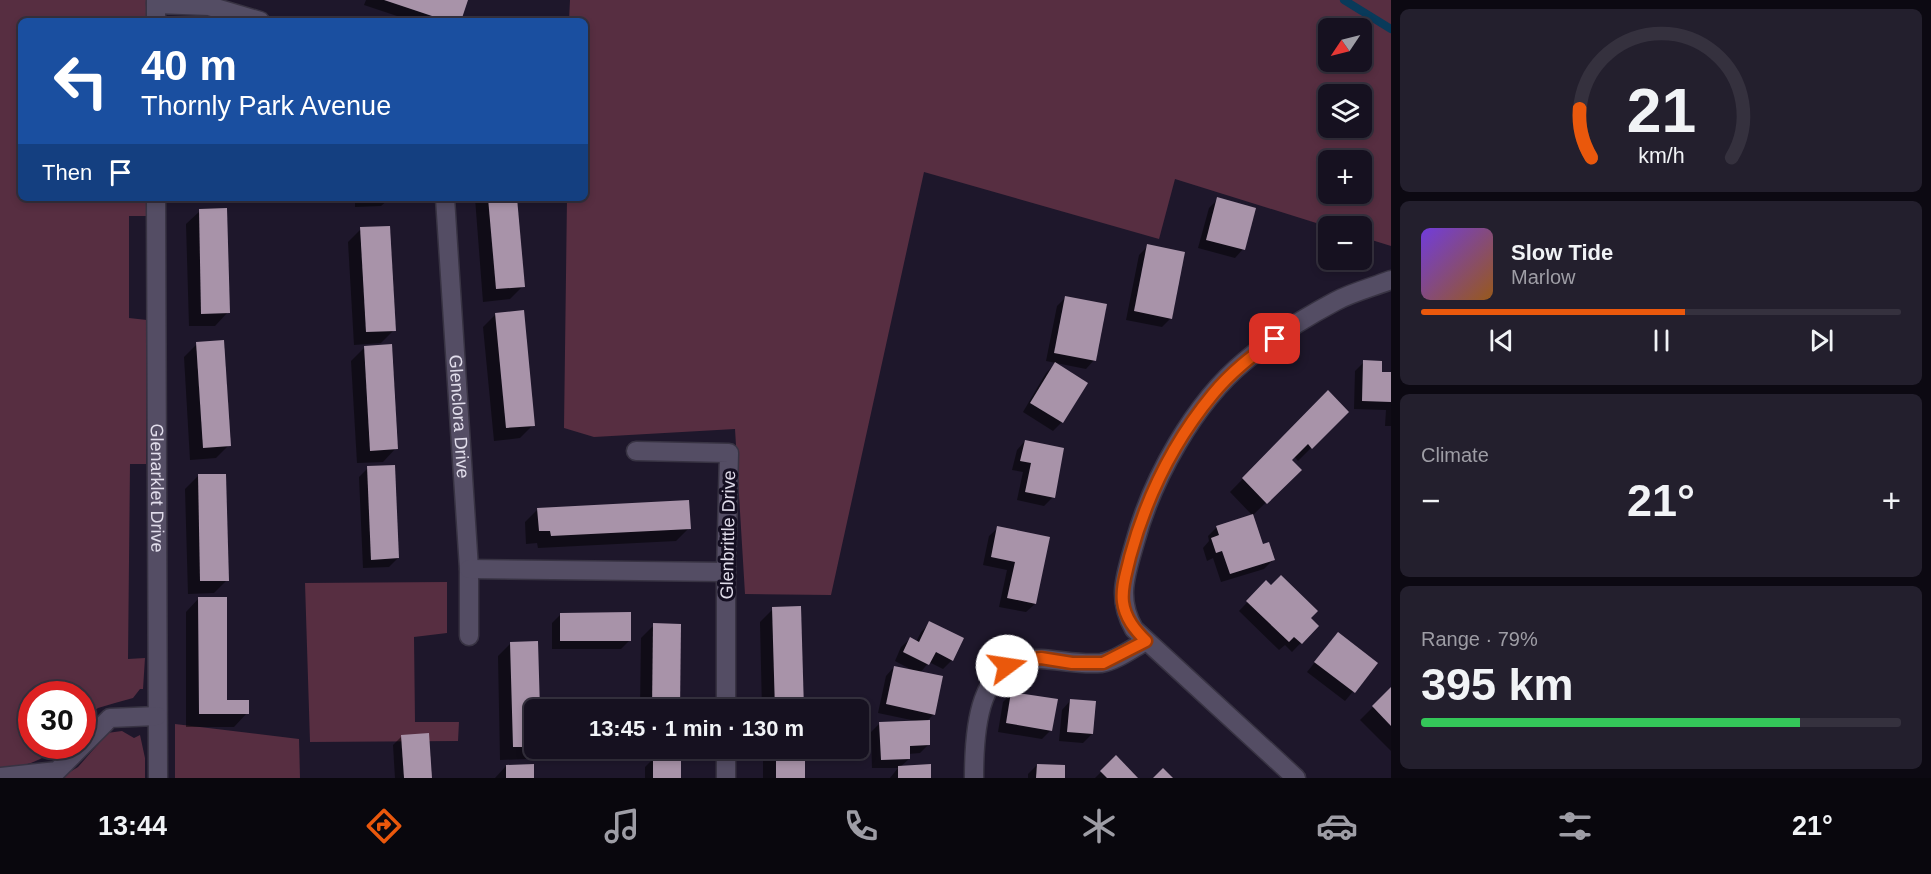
<!DOCTYPE html>
<meta charset="utf-8">
<style>
:root{--surface:#161120;--page:#231f2d;--text:#f1f3f6;--muted:#9e9da5;--line:#35313e;--accent:#ea580c}
body{margin:0;font-family:Arial,sans-serif;background:var(--page);color:var(--text);height:100vh;display:flex;flex-direction:column;font-size:22px;white-space:nowrap}
*{box-sizing:border-box;margin:0}
p{font-size:20px;color:var(--muted)}
.icon{flex:none;width:33px;height:33px;fill:none;stroke:currentColor;stroke-width:2;stroke-linecap:round;stroke-linejoin:round}
.map{position:relative;flex:1;overflow:hidden}
.side{display:flex;flex-direction:column;gap:9px;padding:9px;background:#0c0912;width:540px}
.side>*{flex:none}
.banner{position:absolute;left:18px;top:18px;width:570px;height:183px;border-radius:9px;box-shadow:0 3px 9px #0003,0 0 0 2px var(--line);background:#1a4fa0;color:#fff;overflow:hidden}
.needle{width:39px;rotate:235deg}
.tools{position:absolute;left:1318px;top:18px;display:grid;gap:12px}
.tools a{display:grid;place-items:center;width:54px;height:54px;border-radius:9px;background:var(--surface);box-shadow:0 3px 9px #0003,0 0 0 2px var(--line);font-size:30px}
.speed{position:absolute;left:18px;top:681px;display:flex;gap:12px;font-size:30px;font-weight:700;text-align:center}
.speed>*{display:grid;place-content:center;width:78px;height:78px;border-radius:50%;background:var(--surface);box-shadow:0 3px 9px #0003,0 0 0 2px var(--line);line-height:1}
.speed .limit{border:9px solid #d22;background:#fff;color:#111}
.pin{position:absolute;display:grid;place-items:center;width:51px;height:51px;color:#fff;margin:-26px;border-radius:12px;box-shadow:0 3px 9px #0006}
.me{position:absolute;width:66px;margin:-33px;rotate:76deg;stroke-linejoin:round;filter:drop-shadow(0 0 4px #0008)}
.turn{display:flex;align-items:center;gap:21px;height:126px;padding:0 24px;font-size:27px}
.turn .icon{width:78px;height:78px;stroke-width:2.5}
.turn b{display:block;font-size:42px;line-height:51px}
.then{display:flex;align-items:center;height:57px;padding:0 24px;background:#0003;gap:12px;font-size:22px}
.big{font-size:45px;font-weight:800;line-height:1.1}
.side .tile{flex:1;display:flex;flex-direction:column;justify-content:center;gap:9px;min-width:0;padding:0 21px;border-radius:9px;background:var(--page)}
.side .dial{align-items:center;gap:0}
.dial svg{height:156px;overflow:visible;fill:none;stroke:var(--line);stroke-width:7;stroke-linecap:round;text-anchor:middle}
.dial text{fill:var(--text);stroke:none}
.song{display:flex;align-items:center;gap:18px}
.cover{width:72px;height:72px;border-radius:9px;background:linear-gradient(135deg,hsl(260 70% 55%),hsl(30 70% 35%))}
.played{height:6px;border-radius:3px;background:linear-gradient(90deg,var(--accent) 55%,var(--line) 55%)}
.keys{display:flex;justify-content:space-around;direction:ltr}
.heat{display:flex;justify-content:space-between;align-items:center;font-size:33px;direction:ltr}
.charge{height:9px;border-radius:4px;background:linear-gradient(90deg,#34c759 79%,var(--line) 0)}
.trip{position:absolute;left:524px;top:699px;width:345px;height:60px;border-radius:9px;background:var(--surface);box-shadow:0 3px 9px #0003,0 0 0 2px var(--line);font-weight:800;line-height:60px;text-align:center}
.dock{display:flex;height:96px;justify-content:space-around;align-items:center;background:#09070d;color:var(--muted)}
.dock .icon{width:42px;height:42px}
.dock .selected{color:var(--accent)}
.dock b{font-size:27px;color:var(--text)}
main{display:flex;flex:1;min-height:0}
.map>svg:first-child{display:block}
</style>
<main>
<div class="map">
<svg width="1391" height="778" viewBox="0 0 1391 778">
<rect width="100%" height="100%" fill="#1e172b"/>
<!-- green -->
<g fill="#572e41" fill-rule="evenodd">
<path d="M0 0H147V21H21V198H148V216H129V318L147 320 146 464H130L128 659 145 658 143 689H140L133 698 115 703 107 733 122 731 134 738 140 735 145 758V778H60L78 767 107 734 115 703 98 708 83 719 82 694H32V746H59C41 762 24 767 0 768Z"/>
<path d="M570 0H1391V246L1362 237V226L1329 227 1175 179 1159 239 924 172 831 595 745 594 735 429 594 437 564 428 567 198H585V21H569ZM1329 28H1362V62H1329ZM1329 94H1362V128H1329ZM1329 160H1362V194H1329Z"/>
<path d="M447 582V633L414 637 415 722H459L458 741 310 742 305 583Z"/>
<path d="M175 724 299 739 300 778H175Z"/>
</g>
<!-- shadow -->
<g fill="#0007">
<path d="M366 0H467L460 21H412L364 5Z"/>
<path d="M355 198H390L381 206 355 207Z"/>
<path d="M475 198H515L523 286 510 299 483 302Z"/>
<path d="M1218 199 1243 249 1235 258 1198 248 1209 208Z"/>
<path d="M200 211 228 312 215 326H189L186 224Z"/>
<path d="M361 229 394 330 381 343 354 345 348 242Z"/>
<path d="M1148 246 1171 318 1162 327 1126 320 1139 255Z"/>
<path d="M1066 297 1094 360 1086 369 1046 361 1057 306Z"/>
<path d="M496 314 533 425 520 438 494 441 483 327Z"/>
<path d="M197 344 229 445 216 458 190 460 184 357Z"/>
<path d="M364 348 396 448 383 462 357 463 351 361Z"/>
<path d="M1364 362 1380 374H1391V426H1385L1386 410 1354 409 1355 371Z"/>
<path d="M1055 364 1086 383 1062 422 1053 431 1023 412 1046 373Z"/>
<path d="M1328 392 1347 412 1298 461 1294 456 1290 460 1299 470 1252 516 1262 546 1273 560 1264 569 1221 582 1213 558 1207 561 1203 548 1209 541 1208 536 1217 527 1253 516 1230 492Z"/>
<path d="M1025 441 1053 497 1044 506 1017 500 1023 472 1012 470 1017 450Z"/>
<path d="M368 468 398 558 389 567 363 568 359 477Z"/>
<path d="M198 476 227 580 214 593 188 594 185 489Z"/>
<path d="M538 509 689 528 676 541 538 548 537 543 526 544 525 522Z"/>
<path d="M998 528 1048 538 1035 604 1026 612 999 607 1007 570 983 565 989 536Z"/>
<path d="M1266 583 1317 626 1292 652 1285 645 1279 650 1239 611Z"/>
<path d="M199 598 226 702 247 713 234 727H186V612Z"/>
<path d="M773 609 802 710H762L760 622Z"/>
<path d="M561 614 630 640 621 649H552V623Z"/>
<path d="M930 623 952 660 943 669 929 662 920 673 934 714 928 720 929 744 920 753 908 754 909 759 900 767 929 778H890L898 768H872L871 732 880 723 916 721 878 713 886 676 894 667 912 670 895 661 901 647 910 639 916 642 921 632Z"/>
<path d="M654 625 679 710H640L641 638Z"/>
<path d="M1338 634 1376 664 1345 701 1307 672Z"/>
<path d="M511 643 534 710V748H536L526 759 500 760 498 656Z"/>
<path d="M1391 689V751L1360 720Z"/>
<path d="M1012 693 1051 730 1042 739 998 732 1003 702Z"/>
<path d="M1070 701 1092 734 1083 743 1059 741 1062 710Z"/>
<path d="M402 736 430 778H395L393 745Z"/>
<path d="M639 748H667L666 750H639Z"/>
<path d="M763 748H803L804 778H763Z"/>
<path d="M1116 757 1135 778H1095Z"/>
<path d="M654 758 679 778H645V767Z"/>
<path d="M1037 765 1063 778H1028V774Z"/>
<path d="M506 766 533 778H495Z"/>
</g>
<g fill="none" stroke-linecap="round" stroke-linejoin="round">
<!-- stream -->
<path stroke="#093a5a" stroke-width="8" d="M1344 0 1391 29"/>
</g>
<!-- building -->
<g fill="#a893a9">
<path d="M384 0H468L461 21H447Z"/>
<path d="M1217 197 1256 208 1245 250 1206 240Z"/>
<path d="M488 198H517L525 287 496 289Z"/>
<path d="M227 208 230 313 201 314 199 209Z"/>
<path d="M390 226 396 331 366 332 360 227Z"/>
<path d="M1147 244 1185 252 1172 319 1134 311Z"/>
<path d="M1065 296 1107 304 1096 361 1054 353Z"/>
<path d="M524 310 535 426 506 428 495 313Z"/>
<path d="M224 340 231 446 203 448 196 342Z"/>
<path d="M392 344 398 449 370 451 364 346Z"/>
<path d="M1363 360 1382 361V372H1391V402L1362 401Z"/>
<path d="M1055 362 1088 383 1063 423 1030 403Z"/>
<path d="M1328 390 1349 412 1312 449 1308 444 1292 460 1302 470 1267 504 1242 478Z"/>
<path d="M1025 440 1064 448 1055 498 1025 492 1031 463 1020 461Z"/>
<path d="M395 465 399 558 371 560 367 466Z"/>
<path d="M198 474H226L229 581H200Z"/>
<path d="M689 500 691 529 551 536 550 531H539L537 508Z"/>
<path d="M1253 514 1263 544 1269 542 1275 560 1230 574 1222 551 1216 553 1211 538 1219 535 1216 526Z"/>
<path d="M997 526 1050 537 1036 604 1007 598 1015 562 991 557Z"/>
<path d="M1281 575 1318 611 1311 618 1319 626 1302 644 1294 637 1289 642 1246 601 1266 580 1271 585Z"/>
<path d="M198 597H227V700H249V714H199Z"/>
<path d="M801 606 804 710H775L772 607Z"/>
<path d="M631 612V641H560V613Z"/>
<path d="M929 621 964 638 953 661 936 652 929 665 903 652 910 637 919 642Z"/>
<path d="M653 623 681 624 680 710H652Z"/>
<path d="M1338 632 1378 663 1355 693 1314 662Z"/>
<path d="M538 641 540 710H534V747H513L510 642Z"/>
<path d="M894 666 943 676 935 715 886 704Z"/>
<path d="M1391 687V726L1372 706Z"/>
<path d="M1011 692 1058 699 1052 731 1006 723Z"/>
<path d="M1070 699 1096 701 1093 734 1067 732Z"/>
<path d="M930 720V745L910 746V759L881 760 879 722Z"/>
<path d="M429 733 432 778H404L401 735Z"/>
<rect x="776" y="748" width="29" height="30"/>
<path d="M1116 755 1138 778H1107L1100 771Z"/>
<rect x="653" y="757" width="28" height="21"/>
<path d="M534 764V778H506V765Z"/>
<path d="M931 764V778H898V766Z"/>
<path d="M1037 764 1065 765V778H1036Z"/>
<path d="M1163 768 1173 778H1153Z"/>
</g>
<g fill="none" stroke-linecap="round" stroke-linejoin="round">
<!-- minor casing -->
<g stroke="#383343" stroke-width="21">
<g id="minor">
<path d="M156 4 209 6 260 21"/>
<path d="M156 21V0"/>
<path id="s1" d="M156 198 158 778"/>
<path id="s2" d="M445 198 469 569V636"/>
<path d="M636 451 729 453 726 572V710"/>
<path d="M469 569 726 572"/>
<path d="M0 777 57 771 110 718 157 716"/>
<path d="M726 778V748"/>
<path d="M974 778C974 731 977 656 1041 659 1061 660 1080 665 1101 663 1116 661 1133 648 1146 641"/>
<path d="M1296 778 1134 629C1116 598 1126 574 1135 542 1152 479 1194 403 1245 361 1272 338 1304 318 1336 301 1353 292 1373 287 1391 280"/>
</g>
</g>
<!-- minor -->
<use href="#minor" stroke="#544d64" stroke-width="18"/>
</g>
<g fill="none" stroke-linecap="round" stroke-linejoin="round">
<!-- route casing -->
<g stroke="#983908" stroke-width="15">
<path id="route" d="M1007 666 1024 660 1041 658 1072 663H1103L1146 641C1135 630 1125 618 1123 602 1121 587 1127 571 1130 557 1146 498 1174 441 1213 394 1231 372 1252 356 1275 339"/>
</g>
<!-- route -->
<use href="#route" stroke="#ea580c" stroke-width="10"/>
</g>
<g text-anchor="middle" dominant-baseline="central" stroke-width="6" stroke-linejoin="round" paint-order="stroke">
<!-- street labels -->
<g font-size="18" fill="#e1ddeb" stroke="#140e21">
<text stroke="none"><textPath href="#s2" startOffset="219">Glenclora Drive</textPath></text>
<text stroke="none"><textPath href="#s1" startOffset="290">Glenarklet Drive</textPath></text>
<text transform="translate(728 535) rotate(-89)">Glenbrittle Drive</text>
</g>
</g>
</svg>
<div class="tools">
<a><svg class="needle" viewBox="-14 -14 28 28"><path d="M0-13l5 13h-10z" fill="#e53935"/><path d="M0 13l5-13h-10z" fill="#9e9da5"/></svg></a>
<a><svg class="icon" aria-label="layers" viewBox="0 0 24 24"><path d="M12 4l9 5-9 5-9-5zM3 14l9 5 9-5"/></svg></a>
<a>+</a>
<a>−</a>
</div>
<div class="speed"><div class="limit">30</div></div>
<div class="pin" style="left:1275px;top:339px;background:#d93025"><svg class="icon" aria-label="arrive" viewBox="0 0 24 24"><path d="M6 21V4h12l-3 4 3 4H6"/></svg></div>
<svg class="me" style="left:1007px;top:666px" viewBox="-20 -20 40 40"><circle r="19" fill="#fff"/><path d="M0-13L10 11 0 6-10 11z" fill="#ea580c"/></svg>
<div class="trip">13:45 · 1 min · 130 m</div>
<div class="banner">
<div class="turn"><svg class="icon" aria-label="left" viewBox="0 0 24 24"><path d="M17 20v-9H6M10 6l-5 5 5 5"/></svg><div><b>40 m</b>Thornly Park Avenue</div></div>
<div class="then">Then<svg class="icon" aria-label="arrive" viewBox="0 0 24 24"><path d="M6 21V4h12l-3 4 3 4H6"/></svg></div>
</div>
</div>
<section class="side">
<div class="tile dial"><svg viewBox="0 0 100 80">
<path d="M14 69A42 42 0 1 1 86 69"/>
<path d="M14 69A42 42 0 0 1 8 44" stroke="#ea580c"/>
<text x="50" y="56" font-size="32" font-weight="700">21</text>
<text x="50" y="72" font-size="11">km/h</text>
</svg></div>
<div class="tile">
<div class="song"><i class="cover"></i><div><b>Slow Tide</b><p>Marlow</p></div></div>
<div class="played"></div>
<div class="keys"><svg class="icon" aria-label="previous" viewBox="0 0 24 24"><path d="M18 5L8 12l10 7zM5 5v14"/></svg><svg class="icon" aria-label="pause" viewBox="0 0 24 24"><path d="M8 5v14M16 5v14"/></svg><svg class="icon" aria-label="next" viewBox="0 0 24 24"><path d="M6 5l10 7-10 7zM19 5v14"/></svg></div>
</div>
<div class="tile"><p>Climate</p>
<div class="heat"><a>−</a><b class="big">21°</b><a>+</a></div>
</div>
<div class="tile"><p>Range · 79%</p><b class="big">395 km</b><div class="charge"></div></div>
</section>
</main>
<nav class="dock">
<b>13:44</b>
<svg class="icon selected" aria-label="directions" viewBox="0 0 24 24"><path d="M12 3l9 9-9 9-9-9zM9 14v-3h6M13 9l2 2-2 2"/></svg>
<svg class="icon" aria-label="music" viewBox="0 0 24 24"><path d="M9 18V5l10-2v13"/><circle cx="6" cy="18" r="3"/><circle cx="16" cy="16" r="3"/></svg>
<svg class="icon" aria-label="phone" viewBox="0 0 24 24"><path d="M5 4h4l2 5-3 2q2 4 5 5l2-3 5 2v4C11 20 4 13 5 4z"/></svg>
<svg class="icon" aria-label="climate" viewBox="0 0 24 24"><path d="M12 3v18M4 7l16 10M4 17L20 7"/></svg>
<svg class="icon" aria-label="car" viewBox="0 0 24 24"><path d="M5 17H2v-5l4-1 3-4h7l3 4 3 1v5h-3M9 17h6M6 11h13"/><circle cx="7" cy="17" r="2"/><circle cx="17" cy="17" r="2"/></svg>
<svg class="icon" aria-label="filters" viewBox="0 0 24 24"><path d="M4 7h16M4 17h16"/><circle cx="9" cy="7" r="2"/><circle cx="15" cy="17" r="2"/></svg>
<b>21°</b>
</nav>
